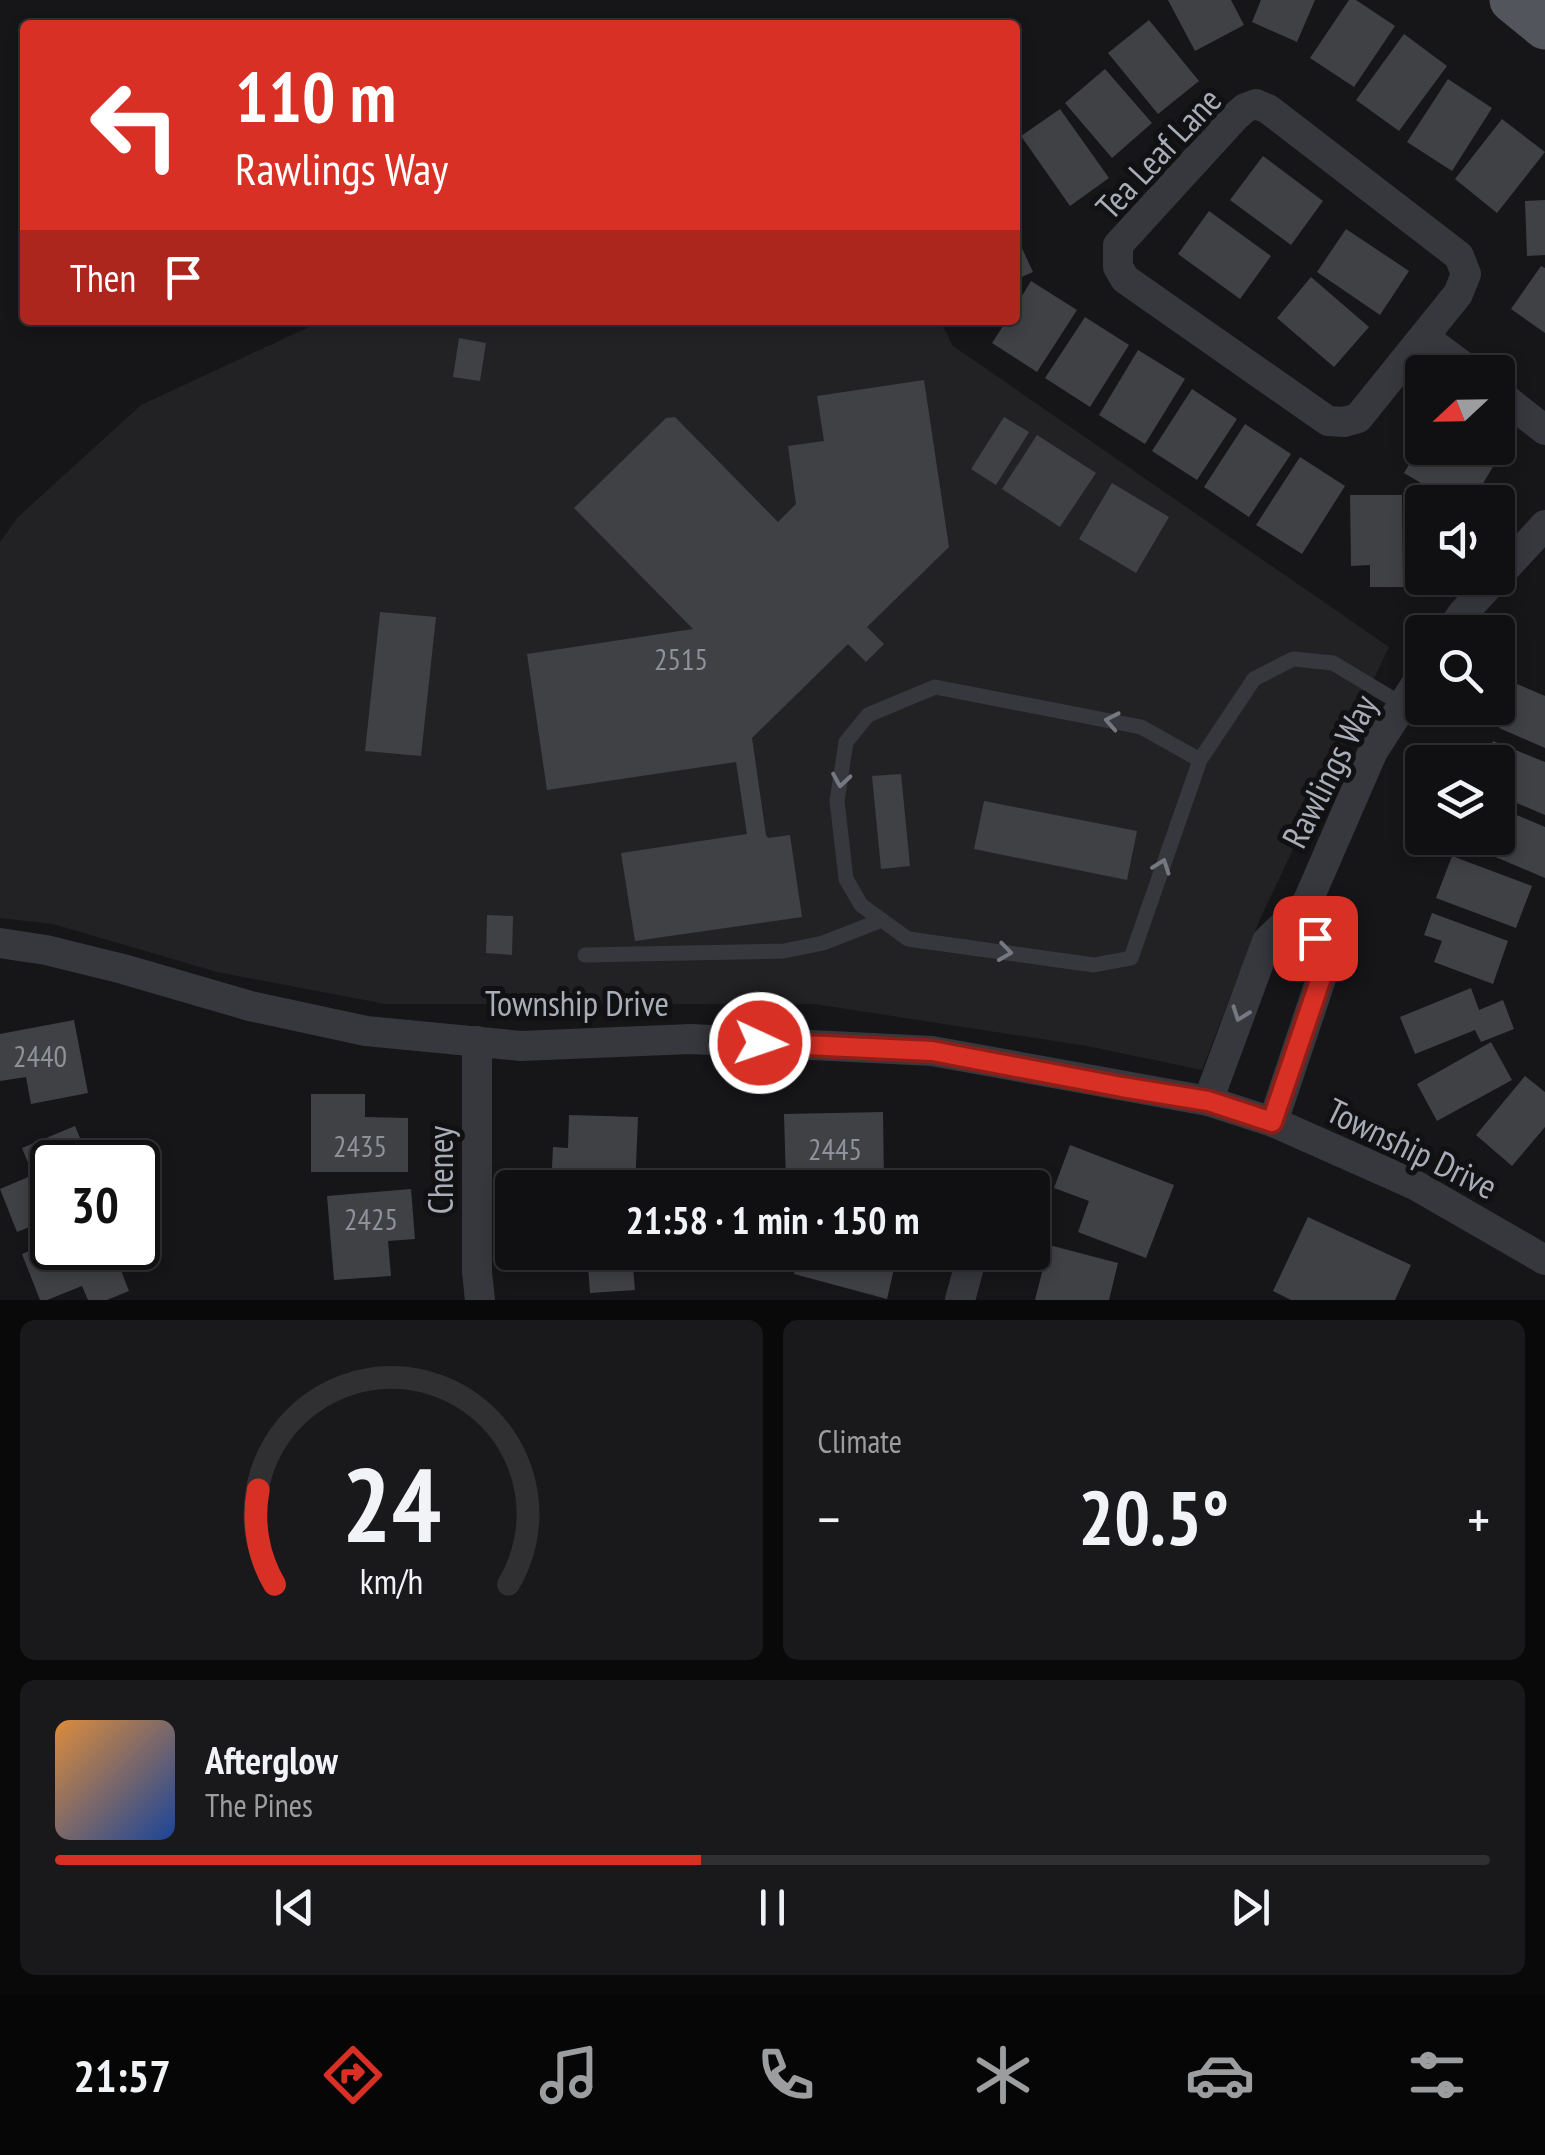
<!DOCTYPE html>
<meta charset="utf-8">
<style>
:root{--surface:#101012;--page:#19191b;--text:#f1f3f6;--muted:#9c9d9f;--line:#303032;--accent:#d93025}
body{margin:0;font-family:"PT Sans Narrow",sans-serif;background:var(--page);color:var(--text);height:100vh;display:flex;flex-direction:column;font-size:38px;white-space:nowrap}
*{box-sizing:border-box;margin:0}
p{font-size:32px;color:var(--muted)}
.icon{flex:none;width:55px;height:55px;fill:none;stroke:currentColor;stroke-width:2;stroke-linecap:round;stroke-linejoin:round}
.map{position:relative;height:1300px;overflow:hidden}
.sheet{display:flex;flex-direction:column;gap:20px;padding:20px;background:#09090a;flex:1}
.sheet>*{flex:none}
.guide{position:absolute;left:20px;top:20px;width:1000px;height:305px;border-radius:10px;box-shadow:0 5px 15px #0003,0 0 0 2px var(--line);background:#d93025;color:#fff;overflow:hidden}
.needle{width:65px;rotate:248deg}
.controls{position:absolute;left:1405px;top:355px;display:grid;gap:20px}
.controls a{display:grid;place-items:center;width:110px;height:110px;border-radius:10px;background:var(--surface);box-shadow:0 5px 15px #0003,0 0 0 2px var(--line);font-size:50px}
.speed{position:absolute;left:30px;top:1140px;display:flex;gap:20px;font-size:50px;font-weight:700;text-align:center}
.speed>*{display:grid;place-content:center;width:130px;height:130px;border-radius:50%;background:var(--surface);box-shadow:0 5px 15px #0003,0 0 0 2px var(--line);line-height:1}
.speed .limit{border:5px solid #111;border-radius:15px;background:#fff;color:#111}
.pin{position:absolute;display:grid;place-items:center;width:85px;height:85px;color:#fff;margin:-42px;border-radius:20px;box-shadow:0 5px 15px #0006}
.me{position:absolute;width:110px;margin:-55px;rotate:93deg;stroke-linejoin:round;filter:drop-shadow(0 0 8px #0008)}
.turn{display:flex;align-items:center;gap:35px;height:210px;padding:0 50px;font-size:45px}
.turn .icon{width:130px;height:130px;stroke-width:2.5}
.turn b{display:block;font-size:70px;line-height:85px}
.then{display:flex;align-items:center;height:95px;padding:0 50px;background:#0003;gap:20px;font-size:38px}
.big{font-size:75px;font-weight:700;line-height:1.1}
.sheet .tile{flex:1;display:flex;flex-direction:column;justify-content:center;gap:15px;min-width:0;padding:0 35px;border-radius:15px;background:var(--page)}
.sheet .dial{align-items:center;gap:0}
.dial svg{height:260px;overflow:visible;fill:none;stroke:var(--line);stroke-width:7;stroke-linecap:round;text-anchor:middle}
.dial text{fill:var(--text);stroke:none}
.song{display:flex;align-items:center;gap:30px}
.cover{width:120px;height:120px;border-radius:15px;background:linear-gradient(135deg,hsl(30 70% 55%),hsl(220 70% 35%))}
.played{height:10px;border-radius:5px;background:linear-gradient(90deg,var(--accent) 45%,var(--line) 45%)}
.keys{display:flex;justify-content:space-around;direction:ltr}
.heat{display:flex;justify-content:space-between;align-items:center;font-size:55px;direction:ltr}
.sheet .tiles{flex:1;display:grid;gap:20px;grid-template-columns:1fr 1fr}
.tile:last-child{grid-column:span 2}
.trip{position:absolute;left:495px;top:1170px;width:555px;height:100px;border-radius:10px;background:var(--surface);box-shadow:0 5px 15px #0003,0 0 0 2px var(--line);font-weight:700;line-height:100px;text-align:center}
.menu{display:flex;height:160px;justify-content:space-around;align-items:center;background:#060607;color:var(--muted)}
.menu .icon{width:70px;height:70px}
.menu .current{color:var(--accent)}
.menu b{font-size:45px;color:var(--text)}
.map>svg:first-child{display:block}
</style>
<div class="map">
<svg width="1545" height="1300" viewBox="0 0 1545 1300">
<rect width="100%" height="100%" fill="#161618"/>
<!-- built -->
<path fill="#222225" d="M333 320H940L953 346 1389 647 1260 919 1202 1070 1087 1046 814 1004H385L217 972 53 924 0 918V542L18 517 141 405 309 327Z"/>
<!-- building -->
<g fill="#404145">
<path d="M1168 0H1231L1244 25 1195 51Z"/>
<path d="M1261 0H1315L1297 42 1252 22Z"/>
<path d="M1349 0H1356L1395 26 1354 87 1310 58Z"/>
<path d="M1149 20 1199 81 1158 114 1108 53Z"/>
<path d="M1404 34 1447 66 1399 131 1356 100Z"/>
<path d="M1105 69 1152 123 1112 158 1065 103Z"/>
<path d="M1448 79 1492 108 1452 171 1407 142Z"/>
<path d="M1060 109 1109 178 1070 206 1021 136Z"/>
<path d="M1502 119 1545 152 1497 213 1455 179Z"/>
<path d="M1263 156 1323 201 1291 245 1230 200Z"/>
<path d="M1545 200V255L1527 256 1525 201Z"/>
<path d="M1209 211 1271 256 1240 299 1178 254Z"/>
<path d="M1346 229 1409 271 1380 315 1317 272Z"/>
<path d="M1015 233 1033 272 1015 280Z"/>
<path d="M1541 266 1545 268V333L1511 309Z"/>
<path d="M1311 277 1369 327 1334 367 1277 318Z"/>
<path d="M1031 281 1077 310 1037 372 992 343 1007 320H1015V307Z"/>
<path d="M1085 317 1129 345 1090 407 1045 378Z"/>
<path d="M459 338 486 343 480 381 453 377Z"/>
<path d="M1138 350 1185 379 1145 444 1099 415Z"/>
<path d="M924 380 949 547 867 627 884 644 866 662 848 644 752 738 766 835 768 838 790 835 802 917 635 941 621 853 747 834 736 762 547 790 527 654 693 629 574 508 666 418 675 417 778 522 796 504 788 446 824 441 817 396Z"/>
<path d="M1192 389 1237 419 1197 480 1152 451Z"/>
<path d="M1004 417 1029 432 996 485 971 469Z"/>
<path d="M1419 420 1422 422V448H1465L1494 465 1472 502H1453L1404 473 1418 449 1406 442Z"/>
<path d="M1245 424 1291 454 1249 517 1204 487Z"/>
<path d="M1037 435 1096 473 1060 527 1002 489Z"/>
<path d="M1300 457 1345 486 1302 554 1256 525Z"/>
<path d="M1112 483 1169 517 1136 573 1079 539Z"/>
<path d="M1350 495H1402L1403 587H1370V565L1351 566Z"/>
<path d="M380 612 436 617 421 756 365 751Z"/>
<path d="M1517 684 1545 696V748L1499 728Z"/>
<path d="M1493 741 1545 762V815L1498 795V762H1485Z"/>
<path d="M901 774 910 866 881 869 872 776Z"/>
<path d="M984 801 1137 831 1127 880 974 849Z"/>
<path d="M1498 807 1545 827V878L1451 838H1498Z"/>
<path d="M1452 856 1532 886 1516 928 1436 898Z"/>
<path d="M1432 913 1508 941 1493 984 1434 962 1442 941 1424 935Z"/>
<path d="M487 915 513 916 512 955 486 953Z"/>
<path d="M1471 988 1479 1010 1503 1000 1514 1029 1481 1042 1475 1030 1415 1054 1400 1017Z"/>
<path d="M74 1020 88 1093 31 1104 26 1077 0 1081V1034Z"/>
<path d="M1491 1042 1512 1080 1437 1121 1417 1084Z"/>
<path d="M1525 1076 1545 1092V1127L1512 1166 1476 1135Z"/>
<path d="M311 1094H365V1117L408 1118V1172H311Z"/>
<path d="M883 1112 884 1182 786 1183 784 1114Z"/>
<path d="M569 1115 638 1117 635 1188H551L553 1147 568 1148Z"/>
<path d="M75 1126 90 1162H52V1218L17 1232 0 1189 33 1175 22 1148Z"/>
<path d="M1070 1145 1174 1185 1146 1258 1078 1232 1089 1201 1054 1188Z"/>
<path d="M411 1189 415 1239 388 1241 391 1276 334 1280 327 1196Z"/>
<path d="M1308 1217 1411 1265 1395 1300H1291L1273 1291Z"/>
<path d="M52 1242V1248H127L130 1256 117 1260 129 1291 107 1300H88L82 1286 47 1300H40L22 1254Z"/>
<path d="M1049 1245 1118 1263 1109 1300H1035Z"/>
<path d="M546 1252H675L676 1264 633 1267 635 1290 590 1293 588 1265 547 1267Z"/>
<path d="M800 1252H898L887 1299 794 1274Z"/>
</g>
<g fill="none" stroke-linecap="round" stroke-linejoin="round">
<!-- service -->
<g stroke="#37383d" stroke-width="15">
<path d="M1200 760 1141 727 935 687 868 715 846 742 837 801 846 879 861 905 908 939 1094 965 1131 958 1200 760 1254 679 1293 659 1333 663 1403 705"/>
<path d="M585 955 784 951 823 943 882 920"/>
</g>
<!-- minor -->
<g stroke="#37383d" stroke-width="30">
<path d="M1256 104 1268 109 1459 256 1466 274 1458 294 1358 418 1344 422 1328 421 1125 279 1118 267V245L1236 116 1245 108Z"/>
<path d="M1424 337 1471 372"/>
<path d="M1498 393 1545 430"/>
<path d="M1498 576 1545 525"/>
<path d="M1450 632 1462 614 1496 578"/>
<path d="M0 943 46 950 123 969 250 1006 366 1031 521 1046 691 1039 932 1051 1208 1101 1273 1122 1415 1185 1545 1260"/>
<path d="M477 1041V1272L480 1300"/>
<path d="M1208 1101 1267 941 1307 903 1373 751 1422 675"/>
<path d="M1273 1122 1323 973 1307 903"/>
<path d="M960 1300 969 1267 968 1252"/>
</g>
<!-- primary -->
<path stroke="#53555c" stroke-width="45" d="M1512 0 1545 27"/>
</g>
<!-- one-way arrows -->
<defs><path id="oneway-chevron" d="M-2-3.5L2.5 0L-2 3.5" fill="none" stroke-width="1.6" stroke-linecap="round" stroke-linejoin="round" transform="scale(2.5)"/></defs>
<g stroke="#757881">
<use href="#oneway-chevron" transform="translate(1112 721) rotate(-169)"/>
<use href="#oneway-chevron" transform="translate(841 780) rotate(99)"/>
<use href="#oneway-chevron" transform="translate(1162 866) rotate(-70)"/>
<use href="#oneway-chevron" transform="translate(1005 952) rotate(8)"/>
<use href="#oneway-chevron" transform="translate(1240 1014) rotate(110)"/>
</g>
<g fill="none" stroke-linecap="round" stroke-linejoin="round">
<!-- route casing -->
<g stroke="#8d1f18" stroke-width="25">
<path id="route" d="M760 1043 932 1051 1122 1087 1208 1101 1272 1122 1323 972 1315 938"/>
</g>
<!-- route -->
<use href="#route" stroke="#d93025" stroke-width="18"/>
</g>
<g text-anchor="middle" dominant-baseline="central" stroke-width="10" stroke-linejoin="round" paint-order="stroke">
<!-- number labels -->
<g font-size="30" fill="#8e929b">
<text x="681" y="658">2515</text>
<text x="40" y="1055">2440</text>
<text x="360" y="1145">2435</text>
<text x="835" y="1148">2445</text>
<text x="371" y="1218">2425</text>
</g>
<!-- street labels -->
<g font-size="35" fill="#a8adb8" stroke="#111113">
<text transform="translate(1158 153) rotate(-47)">Tea Leaf Lane</text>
<text transform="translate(1329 771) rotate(-63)">Rawlings Way</text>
<text x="577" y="1003">Township Drive</text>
<text transform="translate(1412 1148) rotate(26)">Township Drive</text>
<text transform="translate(440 1170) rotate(-90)">Cheney</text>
</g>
</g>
</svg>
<div class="controls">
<a><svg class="needle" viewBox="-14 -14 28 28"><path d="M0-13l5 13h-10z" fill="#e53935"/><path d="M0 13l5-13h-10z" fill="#9c9d9f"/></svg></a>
<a><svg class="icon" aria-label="sound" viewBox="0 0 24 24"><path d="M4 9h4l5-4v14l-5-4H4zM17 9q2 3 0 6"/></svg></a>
<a><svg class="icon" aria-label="search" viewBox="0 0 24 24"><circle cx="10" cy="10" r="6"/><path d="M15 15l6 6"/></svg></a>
<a><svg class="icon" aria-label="layers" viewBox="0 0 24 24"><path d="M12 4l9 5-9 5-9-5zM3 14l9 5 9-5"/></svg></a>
</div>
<div class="speed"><div class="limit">30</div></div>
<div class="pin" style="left:1315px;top:938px;background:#d93025"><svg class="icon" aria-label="arrive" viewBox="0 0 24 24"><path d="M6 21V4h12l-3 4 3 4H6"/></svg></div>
<svg class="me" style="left:760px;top:1043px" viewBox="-20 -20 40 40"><circle r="17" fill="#d93025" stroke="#fff" stroke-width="3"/><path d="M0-11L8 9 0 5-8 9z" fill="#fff"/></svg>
<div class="trip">21:58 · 1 min · 150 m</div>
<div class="guide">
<div class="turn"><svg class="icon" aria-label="left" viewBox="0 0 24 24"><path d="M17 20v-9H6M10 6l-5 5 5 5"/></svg><div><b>110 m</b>Rawlings Way</div></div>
<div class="then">Then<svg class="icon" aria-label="arrive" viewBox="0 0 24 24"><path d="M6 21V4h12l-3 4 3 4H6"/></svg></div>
</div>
</div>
<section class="sheet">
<div class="tiles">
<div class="tile dial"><svg viewBox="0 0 100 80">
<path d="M14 69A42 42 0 1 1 86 69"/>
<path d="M14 69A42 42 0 0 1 9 40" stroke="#d93025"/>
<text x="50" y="56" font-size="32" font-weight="700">24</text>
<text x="50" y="72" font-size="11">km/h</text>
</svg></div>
<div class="tile"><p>Climate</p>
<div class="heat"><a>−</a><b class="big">20.5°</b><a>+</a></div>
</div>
<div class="tile">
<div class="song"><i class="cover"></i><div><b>Afterglow</b><p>The Pines</p></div></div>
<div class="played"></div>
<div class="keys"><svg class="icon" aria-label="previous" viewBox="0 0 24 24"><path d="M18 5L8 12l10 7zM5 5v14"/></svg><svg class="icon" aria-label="pause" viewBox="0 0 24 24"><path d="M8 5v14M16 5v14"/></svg><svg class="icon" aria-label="next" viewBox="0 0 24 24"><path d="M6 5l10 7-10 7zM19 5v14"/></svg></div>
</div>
</div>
</section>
<nav class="menu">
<b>21:57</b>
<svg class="icon current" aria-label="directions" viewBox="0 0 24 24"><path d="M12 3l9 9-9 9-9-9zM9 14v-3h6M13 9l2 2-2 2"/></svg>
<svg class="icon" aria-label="music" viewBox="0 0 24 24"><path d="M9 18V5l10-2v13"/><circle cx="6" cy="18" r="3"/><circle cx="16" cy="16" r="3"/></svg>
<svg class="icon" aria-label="phone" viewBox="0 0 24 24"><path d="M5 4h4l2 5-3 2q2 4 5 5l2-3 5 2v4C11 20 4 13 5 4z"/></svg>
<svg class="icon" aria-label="climate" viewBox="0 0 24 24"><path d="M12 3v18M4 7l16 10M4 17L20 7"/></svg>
<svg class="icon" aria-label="car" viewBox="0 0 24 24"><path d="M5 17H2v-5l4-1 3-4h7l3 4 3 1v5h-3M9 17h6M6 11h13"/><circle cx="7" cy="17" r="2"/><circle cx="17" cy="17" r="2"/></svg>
<svg class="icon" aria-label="filters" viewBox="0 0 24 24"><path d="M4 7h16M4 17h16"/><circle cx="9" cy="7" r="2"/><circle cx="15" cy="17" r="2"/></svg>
</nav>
